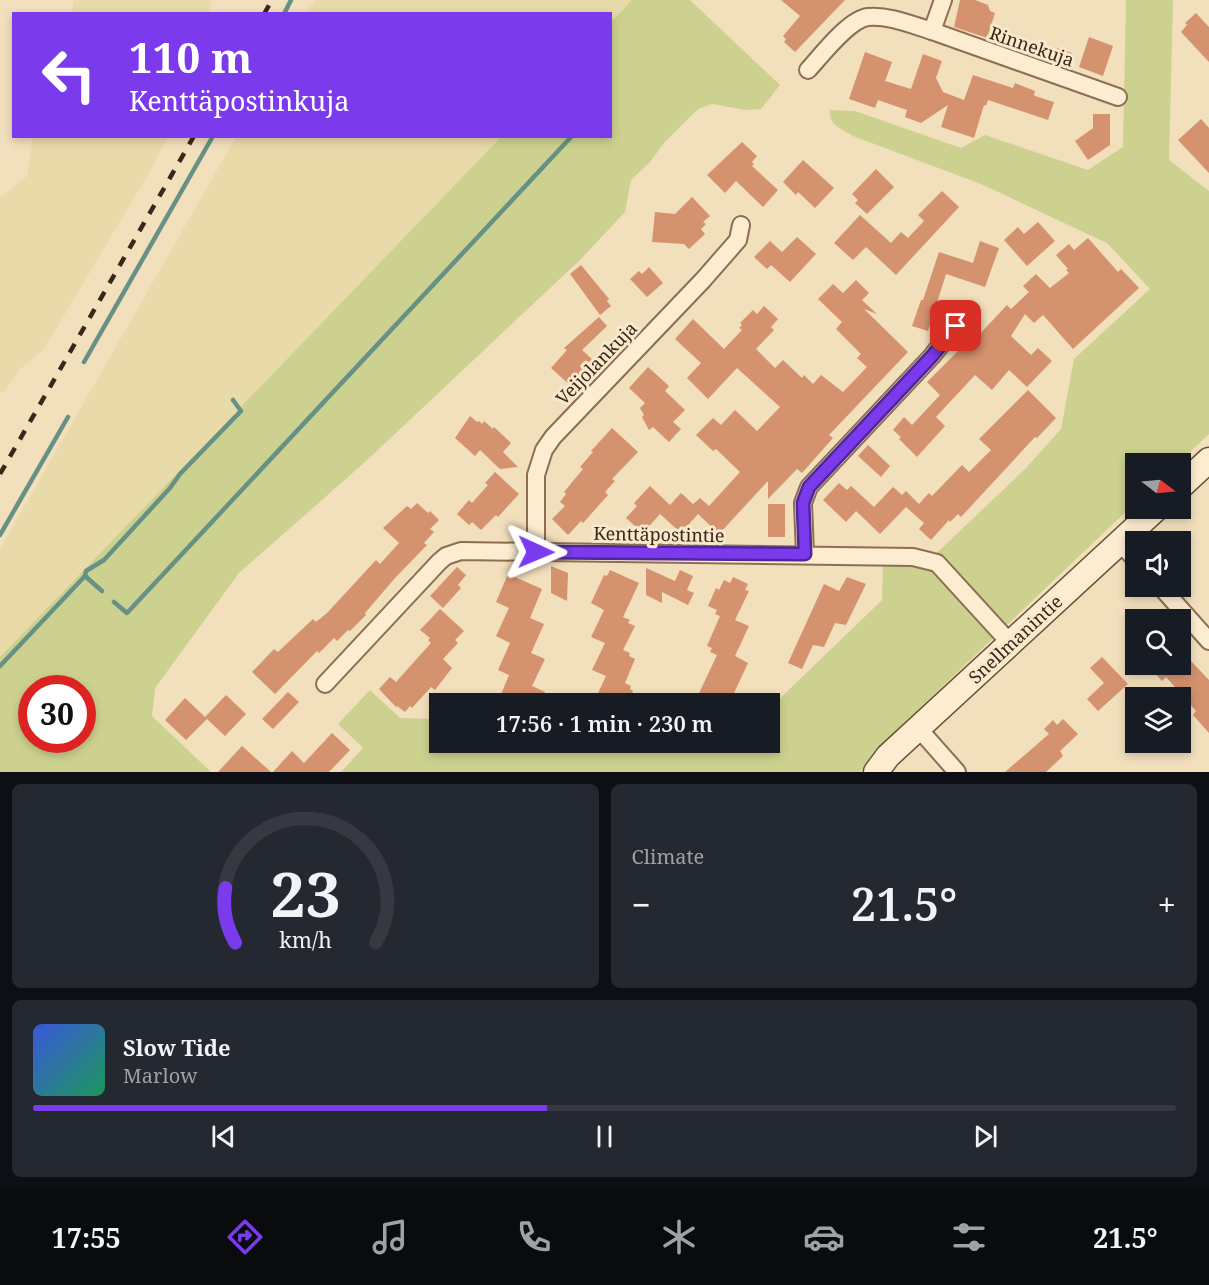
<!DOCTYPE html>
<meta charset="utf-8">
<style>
:root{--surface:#171b24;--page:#242831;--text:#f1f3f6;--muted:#9ea1a6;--line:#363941;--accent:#7c3aed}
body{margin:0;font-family:"Noto Serif",serif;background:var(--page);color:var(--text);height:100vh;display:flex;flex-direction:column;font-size:22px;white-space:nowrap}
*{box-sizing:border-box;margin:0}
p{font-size:20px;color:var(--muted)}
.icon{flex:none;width:33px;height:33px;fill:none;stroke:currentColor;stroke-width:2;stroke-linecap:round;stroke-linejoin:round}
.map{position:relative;height:772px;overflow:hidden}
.side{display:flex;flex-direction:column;gap:12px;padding:12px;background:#0d0f14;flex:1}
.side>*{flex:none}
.banner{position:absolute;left:12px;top:12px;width:600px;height:126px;border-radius:0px;box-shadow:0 3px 9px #0003;background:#7c3aed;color:#fff;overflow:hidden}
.needle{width:39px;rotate:106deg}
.buttons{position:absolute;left:1125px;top:453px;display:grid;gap:12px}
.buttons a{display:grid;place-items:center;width:66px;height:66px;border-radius:0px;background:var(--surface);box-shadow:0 3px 9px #0003;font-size:30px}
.speed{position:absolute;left:18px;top:675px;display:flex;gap:12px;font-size:30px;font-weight:700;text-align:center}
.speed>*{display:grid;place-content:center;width:78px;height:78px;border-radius:50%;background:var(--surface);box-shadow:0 3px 9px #0003;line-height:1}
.speed .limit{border:9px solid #d22;background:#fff;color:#111}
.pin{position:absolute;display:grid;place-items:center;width:51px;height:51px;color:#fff;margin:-26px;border-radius:12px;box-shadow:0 3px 9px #0006}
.me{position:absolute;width:66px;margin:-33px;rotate:91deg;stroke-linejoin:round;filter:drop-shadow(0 0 4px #0008)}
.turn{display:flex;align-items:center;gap:21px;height:126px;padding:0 18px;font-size:27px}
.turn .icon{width:78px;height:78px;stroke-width:2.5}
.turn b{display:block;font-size:42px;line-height:51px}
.big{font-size:45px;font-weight:600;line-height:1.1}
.side .widget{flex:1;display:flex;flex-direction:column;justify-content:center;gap:9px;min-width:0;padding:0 21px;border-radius:9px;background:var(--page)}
.side .dial{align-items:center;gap:0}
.dial svg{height:156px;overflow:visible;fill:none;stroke:var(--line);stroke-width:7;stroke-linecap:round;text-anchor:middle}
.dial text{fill:var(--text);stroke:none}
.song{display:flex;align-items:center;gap:18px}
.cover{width:72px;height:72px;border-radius:9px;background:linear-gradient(135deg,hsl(230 70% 55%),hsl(150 70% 35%))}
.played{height:6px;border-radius:3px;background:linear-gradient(90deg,var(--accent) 45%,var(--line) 45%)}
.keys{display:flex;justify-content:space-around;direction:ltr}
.heat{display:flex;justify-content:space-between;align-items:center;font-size:33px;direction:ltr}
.side .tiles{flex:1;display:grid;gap:12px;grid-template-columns:1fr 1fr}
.widget:last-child{grid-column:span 2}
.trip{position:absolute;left:429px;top:693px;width:351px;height:60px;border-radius:0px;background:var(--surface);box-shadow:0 3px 9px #0003;font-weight:600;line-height:60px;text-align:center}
.tabs{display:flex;height:96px;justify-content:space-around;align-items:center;background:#090b0e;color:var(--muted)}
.tabs .icon{width:42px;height:42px}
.tabs .selected{color:var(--accent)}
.tabs b{font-size:27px;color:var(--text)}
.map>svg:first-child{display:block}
</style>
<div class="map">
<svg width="1209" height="772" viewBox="0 0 1209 772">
<rect width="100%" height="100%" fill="#f2dfbc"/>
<!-- farmland -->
<g fill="#e9daa9">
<path d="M74 0H212L208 13H72Z"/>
<path d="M314 0H632L611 22 610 14H307Z"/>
<path d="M33 137H168L145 180 44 349 20 369 4 392 0 393V198L27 176Z"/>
<path d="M236 137H501L0 657V549Z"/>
</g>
<!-- green -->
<g fill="#cdd18f" fill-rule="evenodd">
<path d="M632 0H690L780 85 761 109 745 110 712 104 698 109 664 143 650 162 631 180 625 212 581 259 365 462 239 573 155 688 152 716 211 772H0V657L501 137 610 136 611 22ZM32 688H82V740H32Z"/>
<path d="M1126 0H1173L1169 160 1209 191V434L1178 463 1136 464 1135 503 885 741 860 772H341L363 748 338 724 370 690 400 718 439 719 440 742H770V708L882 600 883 565 922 567 1025 469 1061 429 1074 359 1150 289 1107 243 981 184 853 136C842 129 828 125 830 110L855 111 961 148 985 135 1088 170 1123 147Z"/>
</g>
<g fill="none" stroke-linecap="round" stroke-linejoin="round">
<!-- stream -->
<g stroke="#679184" stroke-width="4.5">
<path d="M284 14 291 0"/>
<path d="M84 362 213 136"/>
<path d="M0 535 68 417"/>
<path d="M85 576 102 591"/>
<path d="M114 602 127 613 572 136"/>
<path d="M0 666 85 576 86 571 104 560 170 488 180 474 241 411 233 400"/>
</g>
</g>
<!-- building -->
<g fill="#d5926e">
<path d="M781 0H845L795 52 784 42 786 39 783 36 800 16Z"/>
<path d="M960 0H975L988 5 990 11 995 13 987 38 954 27Z"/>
<path d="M1196 13 1209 27V62L1181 32 1187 25 1185 23Z"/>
<path d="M1089 37 1113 46 1103 76 1079 67Z"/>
<path d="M1057 48 1072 53 1068 66 1052 61Z"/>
<path d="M865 52 892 62 885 81 911 89 923 54 942 61 936 78 943 92 964 100 973 75 1013 88 1015 83 1035 91 1034 95 1035 96 1054 102 1048 120 988 100 986 106 984 105 974 138 941 127 948 105 921 123 905 117 907 110 878 100 875 108 849 99Z"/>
<path d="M1093 114H1110V145L1088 160 1075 141 1093 128Z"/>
<path d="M1201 119 1209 128V173L1178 140Z"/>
<path d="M742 142 757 156 752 162 754 164 752 166 778 190 763 207 736 181 725 193 707 175Z"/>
<path d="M803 160 834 188 815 208 798 192 796 195 783 182Z"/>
<path d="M876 169 894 187 867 214 855 203 858 200 852 194Z"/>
<path d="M942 191 959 207 896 275 866 247 853 260 834 243 860 215 891 243 901 232 908 238 924 221 918 215Z"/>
<path d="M692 197 710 216 703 222 706 224 701 229 705 234 689 249 684 244 652 242 655 212 675 214Z"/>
<path d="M1038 222 1055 241 1027 266 1004 240 1018 227 1024 234Z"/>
<path d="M797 237 816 254 790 282 771 265 767 269 754 257 770 241 782 252Z"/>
<path d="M1088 238 1118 272 1121 269 1139 288 1073 349 1043 315 1034 323 1025 314 1011 336 1031 355 1038 348 1052 361 1027 387 1009 370 992 390 975 375 936 417 945 426 917 457 899 439 901 437 893 430 904 417 912 425 940 395 927 382 966 343 963 352 1007 305 1011 309 1029 292 1023 286 1036 274 1050 288 1069 273 1066 270 1068 269 1056 255 1069 244 1074 250Z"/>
<path d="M980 241 999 248 985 287 946 274 928 331 912 326 921 300H923L939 252 973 263Z"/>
<path d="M581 265 609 299 607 301 611 306 600 315 570 274Z"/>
<path d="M649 267 663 283 647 297 630 279 639 271 642 274Z"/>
<path d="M856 280 869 293 862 300 877 314 864 309 908 352 829 435 833 438 802 473 797 469 768 499V481L719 534 698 514 681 533 660 514 643 533 626 518 637 506 634 503 650 486 670 505 681 493 693 504 700 498 709 506 740 472 716 449 713 451 696 435 713 418 721 425 735 410 757 431 780 407 737 368 708 399 687 378 701 363 675 339 693 319 724 349 742 330 739 328 742 325 740 323 753 310 757 314 764 306 778 319 771 327 774 330 756 349 775 368 783 360 802 378 804 375 813 384 821 375 843 392 867 367 857 358 861 354 836 329 842 322 818 299 833 284 843 293Z"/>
<path d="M599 317 607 326 582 350 593 360 570 385 551 368 567 350 564 348Z"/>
<path d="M648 367 669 386 665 391 685 410 673 422 681 429 669 442 653 427 649 430 642 417 644 415 640 408 645 403 629 388Z"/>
<path d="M1028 390 1056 418 1037 438 1035 437 961 517 958 514 950 522 949 520 931 540 919 529 924 523 906 507 880 534 856 511 846 522 823 500 839 483 847 490 851 486 874 507 893 487 902 495 906 491 919 504 929 493 932 496 962 465 969 472 991 450 979 439Z"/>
<path d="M470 416 477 422 479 421 482 424 484 421 493 429 494 427 511 443 503 452 518 467 500 469 480 450 475 456 455 438Z"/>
<path d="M612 428 638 452 612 479 615 481 605 492 608 495 583 523 581 521 568 535 552 519 565 506 560 502 566 494 564 492 583 469 580 467 593 452 591 451Z"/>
<path d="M868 445 890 466 881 477 858 456Z"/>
<path d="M495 472 519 494 498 517 496 515 481 530 472 522 469 525 457 514 469 500 472 503 488 485 485 483Z"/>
<path d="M417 503 428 513 430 511 439 520 430 529 434 532 424 543 427 545 395 578 365 613 366 615 350 631 348 630 337 641 334 638 319 653 317 651 275 694 252 672 274 649 278 652 313 619 316 622 327 613 376 560 380 564 399 543 383 528 407 506 411 509Z"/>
<rect x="768" y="504" width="17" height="33"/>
<path d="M551 566 568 573 567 601 551 593Z"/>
<path d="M457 567 466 575 458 585 461 588 443 608 430 596Z"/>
<path d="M646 568 675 581 680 570 693 576 687 590 694 593 688 605 662 592V603L646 595Z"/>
<path d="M610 570 639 583 623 617 630 620 628 623 635 626 623 650 630 653 629 656 635 659 625 683 631 686 630 689 633 691 627 704H593L606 676 592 670 605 643 591 637 604 610 591 603 604 575 607 576Z"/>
<path d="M508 574 542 589 530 618 544 624 531 653 545 659 532 686 545 692 540 704H497L509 675 498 670 510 643 496 636 509 608 496 602Z"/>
<path d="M733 577 748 584 745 590 749 591 735 620 749 626 735 656 748 663 729 704H694L717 655 710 652 712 648 707 646 720 616 715 614 717 610 708 606 716 588 719 590 724 580 730 583Z"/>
<path d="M847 577 866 584 846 625 835 623 824 647 813 645 802 669 788 663 824 584 839 591Z"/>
<path d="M440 609 464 631 455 640 458 643 443 659 452 668 435 690 431 687 412 708 410 706 405 712 397 706 396 707 379 689 390 677 396 682 431 643 428 640 430 638 420 630Z"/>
<path d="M1180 653 1189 663 1191 661 1209 680V733L1193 715 1196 711 1166 677 1162 681 1147 664H1180Z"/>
<path d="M1102 657 1128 684 1098 711 1087 699 1104 683 1090 668Z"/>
<path d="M288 692 299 702 273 729 262 719Z"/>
<path d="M226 695 246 714 225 736 207 719 186 740 165 720 185 698 205 717Z"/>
<path d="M1063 719 1078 734 1060 751 1063 756 1046 772H1005L1049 734 1044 729 1053 720 1057 725Z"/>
<path d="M332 733 350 750 329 772H273L292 751 304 763Z"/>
<path d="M242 746 271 772H218Z"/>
</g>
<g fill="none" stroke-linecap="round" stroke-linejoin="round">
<!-- street casing -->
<g stroke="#8c6e54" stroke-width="20">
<g id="street">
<path d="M932 31 1118 97"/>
<path d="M808 70C821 56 849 19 868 17 889 15 912 25 932 31L943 0"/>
<path d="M1120 543 1136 560"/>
<path d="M536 552V475L544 450 553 437 703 280 738 240 741 225"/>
<path d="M805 554 803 503 809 487 932 356 967 311"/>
<path d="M1160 586 1209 641"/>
<path d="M325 684 439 562 446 556 461 551 913 557 937 563 1011 644"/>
<path d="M919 729 957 772"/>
</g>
</g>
<!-- secondary casing -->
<g stroke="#6d4f37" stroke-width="27">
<g id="secondary">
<path d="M1180 487 1209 460"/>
<path d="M876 772 888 756 1157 508"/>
</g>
</g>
<!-- street -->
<use href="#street" stroke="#fcecd0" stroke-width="16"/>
<!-- secondary -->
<use href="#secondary" stroke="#fcecd0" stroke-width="24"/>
<!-- rail -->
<g stroke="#39271a" stroke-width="4.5" stroke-dasharray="10 10" stroke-linecap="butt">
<path d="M264 14 272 0"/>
<path d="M0 474 194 136"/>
</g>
</g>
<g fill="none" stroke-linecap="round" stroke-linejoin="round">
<!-- route casing -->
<g stroke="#51269a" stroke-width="15">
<path id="route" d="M536 552 805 554 803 503 809 487 932 356 956 326"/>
</g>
<!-- route -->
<use href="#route" stroke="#7c3aed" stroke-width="10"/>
</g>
<g text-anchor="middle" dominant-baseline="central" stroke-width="6" stroke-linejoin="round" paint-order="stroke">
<!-- street labels -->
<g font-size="18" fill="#39271a" stroke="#f9e9cc">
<text transform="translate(1032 46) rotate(19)">Rinnekuja</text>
<text transform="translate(596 363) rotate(-46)">Veijolankuja</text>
<text transform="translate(659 534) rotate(1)">Kenttäpostintie</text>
<text transform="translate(1015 639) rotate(-43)">Snellmanintie</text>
</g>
</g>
</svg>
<div class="buttons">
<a><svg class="needle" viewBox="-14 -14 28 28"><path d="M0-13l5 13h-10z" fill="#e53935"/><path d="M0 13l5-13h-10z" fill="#9ea1a6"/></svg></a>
<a><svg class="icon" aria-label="sound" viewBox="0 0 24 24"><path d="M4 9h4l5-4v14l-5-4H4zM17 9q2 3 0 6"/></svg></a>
<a><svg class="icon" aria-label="search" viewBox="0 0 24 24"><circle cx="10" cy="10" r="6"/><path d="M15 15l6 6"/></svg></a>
<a><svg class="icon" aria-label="layers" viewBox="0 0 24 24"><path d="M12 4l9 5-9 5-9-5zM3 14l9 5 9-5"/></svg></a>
</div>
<div class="speed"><div class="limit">30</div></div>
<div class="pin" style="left:956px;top:326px;background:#d93025"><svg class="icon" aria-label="arrive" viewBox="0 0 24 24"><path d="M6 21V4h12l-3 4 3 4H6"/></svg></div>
<svg class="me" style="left:536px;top:552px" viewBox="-20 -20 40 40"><path d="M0-17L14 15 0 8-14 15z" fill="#7c3aed" stroke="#fff" stroke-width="4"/></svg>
<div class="trip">17:56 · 1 min · 230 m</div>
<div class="banner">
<div class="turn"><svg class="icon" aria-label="left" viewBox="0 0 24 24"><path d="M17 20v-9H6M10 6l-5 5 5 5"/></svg><div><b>110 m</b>Kenttäpostinkuja</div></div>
</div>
</div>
<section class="side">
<div class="tiles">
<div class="widget dial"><svg viewBox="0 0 100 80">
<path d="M14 69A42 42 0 1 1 86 69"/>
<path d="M14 69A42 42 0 0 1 9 41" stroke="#7c3aed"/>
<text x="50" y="56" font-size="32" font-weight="700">23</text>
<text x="50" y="72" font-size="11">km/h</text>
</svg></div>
<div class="widget"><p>Climate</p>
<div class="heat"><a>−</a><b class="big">21.5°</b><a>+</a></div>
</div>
<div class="widget">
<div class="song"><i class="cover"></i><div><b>Slow Tide</b><p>Marlow</p></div></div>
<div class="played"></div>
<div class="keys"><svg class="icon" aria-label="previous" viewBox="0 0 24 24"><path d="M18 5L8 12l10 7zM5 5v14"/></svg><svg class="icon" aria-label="pause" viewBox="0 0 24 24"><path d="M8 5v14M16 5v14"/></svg><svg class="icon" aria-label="next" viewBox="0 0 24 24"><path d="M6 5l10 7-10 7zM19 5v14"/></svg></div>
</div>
</div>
</section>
<nav class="tabs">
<b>17:55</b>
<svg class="icon selected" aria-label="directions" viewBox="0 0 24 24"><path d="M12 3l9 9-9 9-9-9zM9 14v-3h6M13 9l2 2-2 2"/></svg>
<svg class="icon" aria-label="music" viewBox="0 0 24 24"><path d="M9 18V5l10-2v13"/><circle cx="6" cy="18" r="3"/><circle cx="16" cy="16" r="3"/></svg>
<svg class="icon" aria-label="phone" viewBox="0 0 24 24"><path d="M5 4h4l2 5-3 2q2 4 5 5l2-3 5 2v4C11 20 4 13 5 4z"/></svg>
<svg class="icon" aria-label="climate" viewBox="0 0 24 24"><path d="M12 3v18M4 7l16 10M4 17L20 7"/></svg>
<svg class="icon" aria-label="car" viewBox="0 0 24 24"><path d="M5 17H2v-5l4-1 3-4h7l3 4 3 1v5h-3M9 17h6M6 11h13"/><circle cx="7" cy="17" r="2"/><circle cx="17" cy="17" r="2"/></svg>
<svg class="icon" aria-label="filters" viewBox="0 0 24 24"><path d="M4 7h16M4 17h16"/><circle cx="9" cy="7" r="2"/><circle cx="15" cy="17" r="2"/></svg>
<b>21.5°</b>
</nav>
